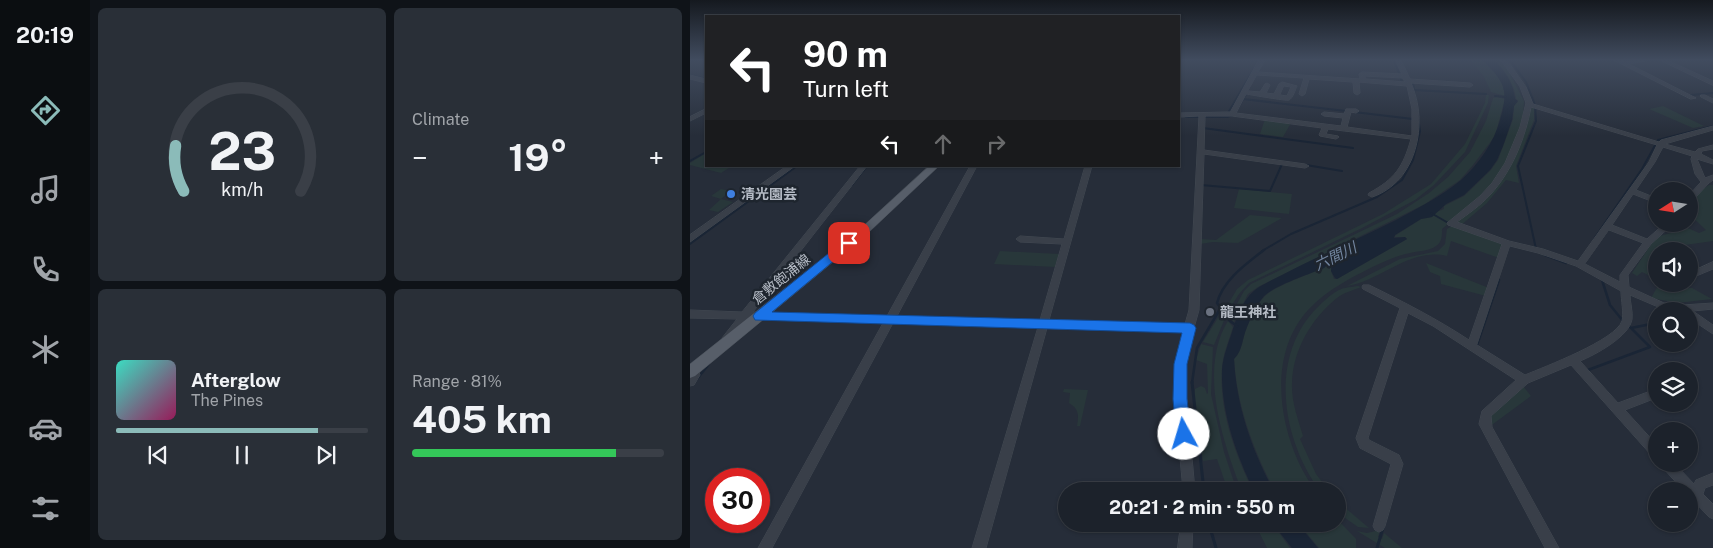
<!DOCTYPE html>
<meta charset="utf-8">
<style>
:root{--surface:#1c222b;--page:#292f37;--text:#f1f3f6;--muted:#a0a4a9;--line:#3a3f47;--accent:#8bbbb9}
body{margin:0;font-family:"Public Sans","Noto Sans JP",sans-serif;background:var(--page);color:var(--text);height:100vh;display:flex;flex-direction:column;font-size:19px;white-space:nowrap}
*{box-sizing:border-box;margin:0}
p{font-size:16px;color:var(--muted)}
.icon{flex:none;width:28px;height:28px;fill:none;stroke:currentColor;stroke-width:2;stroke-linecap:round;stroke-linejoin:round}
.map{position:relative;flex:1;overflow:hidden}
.panel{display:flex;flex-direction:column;gap:8px;padding:8px;background:#0f1318;width:600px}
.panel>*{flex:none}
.hud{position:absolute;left:15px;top:15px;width:475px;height:152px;border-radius:0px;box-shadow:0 1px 4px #0004,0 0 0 1px var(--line);background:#202124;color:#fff;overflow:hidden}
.needle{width:32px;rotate:258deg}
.controls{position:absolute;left:958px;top:182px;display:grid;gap:10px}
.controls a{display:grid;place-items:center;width:50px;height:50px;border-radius:50%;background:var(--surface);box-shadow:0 1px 4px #0004,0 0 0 1px var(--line);font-size:25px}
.speed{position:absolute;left:15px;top:468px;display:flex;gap:10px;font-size:25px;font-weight:700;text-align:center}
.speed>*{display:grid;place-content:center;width:65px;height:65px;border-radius:50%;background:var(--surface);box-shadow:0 1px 4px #0004,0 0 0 1px var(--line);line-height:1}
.speed .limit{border:8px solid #d22;background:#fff;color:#111}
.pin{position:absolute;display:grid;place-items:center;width:42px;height:42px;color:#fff;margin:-21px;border-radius:10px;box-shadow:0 2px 8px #0006}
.me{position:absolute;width:55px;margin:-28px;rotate:354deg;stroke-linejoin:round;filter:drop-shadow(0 0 4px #0008)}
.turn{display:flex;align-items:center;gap:18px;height:105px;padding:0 15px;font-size:22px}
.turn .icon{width:65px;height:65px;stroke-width:2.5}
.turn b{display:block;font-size:35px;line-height:42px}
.lanes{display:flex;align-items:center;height:48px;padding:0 15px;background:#0003;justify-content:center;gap:25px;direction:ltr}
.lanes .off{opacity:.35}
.big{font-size:38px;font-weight:700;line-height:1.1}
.panel .card{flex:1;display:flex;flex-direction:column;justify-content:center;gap:8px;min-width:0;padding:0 18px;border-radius:8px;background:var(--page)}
.panel .dial{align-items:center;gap:0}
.dial svg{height:130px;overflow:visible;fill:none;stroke:var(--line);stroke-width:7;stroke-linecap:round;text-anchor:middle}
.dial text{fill:var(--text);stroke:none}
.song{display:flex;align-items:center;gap:15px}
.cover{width:60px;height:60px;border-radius:8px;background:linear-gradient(135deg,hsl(170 70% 55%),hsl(330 70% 35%))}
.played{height:5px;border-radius:2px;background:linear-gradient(90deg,var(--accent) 80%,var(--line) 80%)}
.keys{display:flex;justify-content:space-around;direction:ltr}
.heat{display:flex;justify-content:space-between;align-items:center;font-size:28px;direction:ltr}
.charge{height:8px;border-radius:4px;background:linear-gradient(90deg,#34c759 81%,var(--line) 0)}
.panel .tiles{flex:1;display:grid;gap:8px;grid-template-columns:repeat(2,1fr)}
.trip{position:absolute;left:368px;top:482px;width:288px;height:50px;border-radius:25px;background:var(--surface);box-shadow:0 1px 4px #0004,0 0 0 1px var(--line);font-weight:700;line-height:50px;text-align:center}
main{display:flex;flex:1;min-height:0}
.tab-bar{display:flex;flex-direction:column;width:90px;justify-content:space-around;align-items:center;background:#0b0e11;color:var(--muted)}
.tab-bar .icon{width:35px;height:35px}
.tab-bar .on{color:var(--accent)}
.tab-bar b{font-size:22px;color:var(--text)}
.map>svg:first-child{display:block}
</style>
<main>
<nav class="tab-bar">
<b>20:19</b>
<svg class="icon on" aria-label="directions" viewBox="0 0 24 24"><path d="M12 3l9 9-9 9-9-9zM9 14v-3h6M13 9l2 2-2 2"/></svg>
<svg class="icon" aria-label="music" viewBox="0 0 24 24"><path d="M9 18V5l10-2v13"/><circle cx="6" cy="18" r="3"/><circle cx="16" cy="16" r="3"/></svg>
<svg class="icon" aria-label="phone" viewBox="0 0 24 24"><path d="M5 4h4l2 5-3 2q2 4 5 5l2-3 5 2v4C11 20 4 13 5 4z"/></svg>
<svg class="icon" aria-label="climate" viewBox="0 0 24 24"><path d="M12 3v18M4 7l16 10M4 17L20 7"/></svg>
<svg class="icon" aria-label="car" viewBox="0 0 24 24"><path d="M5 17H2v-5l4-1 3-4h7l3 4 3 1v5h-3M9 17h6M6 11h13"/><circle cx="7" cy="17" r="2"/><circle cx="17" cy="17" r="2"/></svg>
<svg class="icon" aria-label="filters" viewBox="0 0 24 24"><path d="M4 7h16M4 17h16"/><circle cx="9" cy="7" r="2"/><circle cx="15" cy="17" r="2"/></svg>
</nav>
<section class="panel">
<div class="tiles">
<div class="card dial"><svg viewBox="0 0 100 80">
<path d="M14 69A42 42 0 1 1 86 69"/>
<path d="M14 69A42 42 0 0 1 9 41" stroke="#8bbbb9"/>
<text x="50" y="56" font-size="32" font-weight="700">23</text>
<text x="50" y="72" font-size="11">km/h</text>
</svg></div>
<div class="card"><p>Climate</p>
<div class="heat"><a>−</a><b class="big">19°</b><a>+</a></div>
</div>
<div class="card">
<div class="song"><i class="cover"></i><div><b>Afterglow</b><p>The Pines</p></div></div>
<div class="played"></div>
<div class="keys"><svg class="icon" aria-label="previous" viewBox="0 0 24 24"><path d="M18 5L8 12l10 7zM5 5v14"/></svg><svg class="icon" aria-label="pause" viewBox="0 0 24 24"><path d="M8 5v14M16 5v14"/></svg><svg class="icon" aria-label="next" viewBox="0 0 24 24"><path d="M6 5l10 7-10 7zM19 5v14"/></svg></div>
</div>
<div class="card"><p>Range · 81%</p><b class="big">405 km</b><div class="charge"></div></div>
</div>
</section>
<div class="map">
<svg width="1023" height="548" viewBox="0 0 1023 548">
<rect width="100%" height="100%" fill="#262d39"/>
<!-- green -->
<g fill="#28373a">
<path d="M781 60H793C802 70 815 81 815 96L801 92 794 77Z"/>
<path d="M809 60 822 74H820L834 101 833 115H836L813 170 794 193 752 229C752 236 752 242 746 246 739 251 728 251 720 253 710 255 700 259 691 263 666 275 637 289 618 310 581 351 587 414 608 461 613 472 619 481 625 491H585C563 450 547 406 544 359 553 350 552 338 557 327 561 317 567 304 574 297 584 286 620 274 634 268L639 263H642L641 271 644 279H647L717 239 715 237H704L706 235 731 219 742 217 744 213 754 209V206L774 196 800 171 808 160 823 119 824 106 828 101 826 99C824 84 817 74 807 63L811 62Z"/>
<path d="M796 95H799L798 103 775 152 744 185 725 200 672 228 559 283 549 294 540 308 537 306 547 289 558 280 693 214 741 184 775 144 795 103Z"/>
<path d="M807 97 815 99 805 136 783 165 770 180 735 204 711 216 568 287 558 294 544 322 539 318 554 291 561 284 707 214 739 193 758 177 780 152 796 121 803 98Z"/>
<path d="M973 106 1014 126 1003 128 959 109Z"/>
<path d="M844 107V120L826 166 829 183 816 180 797 203 770 226 765 224 804 188 840 109Z"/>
<path d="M575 119 601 123 593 137 570 134Z"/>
<path d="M16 153V166H42L31 173 0 165V163Z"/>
<path d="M1019 185H1023V241L995 245 987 251H966V279L952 272 947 276 942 273 966 237 998 228 1009 233 1016 230 999 214C999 201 1009 191 1019 185Z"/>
<path d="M31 189 40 191 31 199 43 202 28 212 19 210 31 199 21 196Z"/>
<path d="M549 189 602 194 599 214 544 208Z"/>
<path d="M560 215 592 218 548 243 523 242 510 244V239L526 240Z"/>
<path d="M762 226 814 245 809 258 761 241 757 256C720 247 689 282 657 286L710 259 748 251 755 244 757 229Z"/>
<path d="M310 251 369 254 365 267 304 264Z"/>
<path d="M736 263 799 288 796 296 751 284 750 276 740 272Z"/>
<path d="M969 284H988L989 288H1002L1022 299 987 303 961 298Z"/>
<path d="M668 286 671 287C664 290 653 293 647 298 621 319 603 350 602 383 601 401 608 419 613 436L610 439 626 474 639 491H630C593 441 579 362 623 312 631 304 639 295 649 290 655 287 662 287 668 286Z"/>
<path d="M534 308 537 313 524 345 513 342Z"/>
<path d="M538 321 543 327C539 340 533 354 532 368 529 411 545 453 563 491H552C533 442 508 369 538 321Z"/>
<path d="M511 344 523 347 521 394 534 452 547 491H538L527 459 513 461 504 396 505 389 511 386 515 388 517 394 518 393 517 364 506 360Z"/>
<path d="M833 386 841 396 799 427 798 417Z"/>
<path d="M374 389 398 390 390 426H387C389 415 389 409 379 403L380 393 373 392Z"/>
<path d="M646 500 679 528 668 527 648 513 646 511Z"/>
<path d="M646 518 666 539V548H629L609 524H646Z"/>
<path d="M565 524H583L600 548H577Z"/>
<path d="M690 530 688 537 692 539 694 533 712 548H695L667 531 677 533Z"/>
</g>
<!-- water -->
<g fill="#1a2535">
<path d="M793 60H804C816 72 823 83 825 99L828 101 824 106 822 120 813 146 807 160 800 170 774 195 756 204 742 217 731 219 705 235 704 238 715 237 717 239 647 279 645 278 641 271 642 263H639L634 268C619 274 584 286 574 296 567 304 561 317 557 327 552 338 553 350 544 359 546 405 562 451 584 491H564C546 454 531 412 532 370 533 356 539 342 543 329 548 313 555 296 569 287 613 263 660 243 706 220 728 208 752 196 771 180 789 164 804 142 810 120 819 89 815 83 793 60Z"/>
<path d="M583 524H608L628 548H602Z"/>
</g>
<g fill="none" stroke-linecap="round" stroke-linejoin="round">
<!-- stream-far2 -->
<g stroke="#1a2535" stroke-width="2">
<path d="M0 60H2"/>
<path d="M704 60 712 82H709"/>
<path d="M820 60 836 82 845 105 846 121 828 166 846 249"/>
<path d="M568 73 634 77"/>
<path d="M0 75 16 79"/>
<path d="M724 90 796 94"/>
<path d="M1001 95 1023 93"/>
<path d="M805 96 816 97"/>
<path d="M553 99 656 111"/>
<path d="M548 108 558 91"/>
<path d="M664 112 723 119"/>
<path d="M538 113 569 60"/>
<path d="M496 117H537L544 115"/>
<path d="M513 128 663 148"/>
<path d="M0 161 16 152"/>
<path d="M616 165 652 171"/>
<path d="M162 185 177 166"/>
<path d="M511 185 580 191 592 164"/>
<path d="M741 213 760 224"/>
<path d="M904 239 952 169 968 140 1023 126"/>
<path d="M0 244 107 166"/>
<path d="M572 251 601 234 687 197 712 180 723 160 730 131 723 83"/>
</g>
<!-- stream-far1 -->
<g stroke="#1a2535" stroke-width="2.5">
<path d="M855 255 876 263"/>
<path d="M912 280 920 305 933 321"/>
<path d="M937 325 941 328 966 323"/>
<path d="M547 326 540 321 527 303C533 280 556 264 574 250"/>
<path d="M786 348 809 280"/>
<path d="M899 373 898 370 960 347 942 329"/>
<path d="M7 379 19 364"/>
<path d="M486 383V365L490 346"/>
<path d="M502 383 507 348 530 309"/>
</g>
<!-- stream -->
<g stroke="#1a2535" stroke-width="3">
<path d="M486 382V403"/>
<path d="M502 382 514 491"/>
<path d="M519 524 526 548"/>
<path d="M687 548 693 528"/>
</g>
<!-- minor casing -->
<g stroke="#424952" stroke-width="1">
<g id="minor">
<path d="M569 60H575L568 72 670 79 669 74 672 72 712 74 705 60H711L720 79 780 83 783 85 780 87 721 83C739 123 727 182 682 197L678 195 679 193C705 179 713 167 721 139L638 129 636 134 648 136 649 137 646 139 630 136 629 135 632 128 542 116H515L514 150 615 164 619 166 615 168 514 154 509 310 498 349 495 380 505 491H493C489 439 479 382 493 332L357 328 296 548H282L348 327 203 323 82 548H68L193 323 57 319 40 341 37 342 34 341 32 338 47 319 0 318V310L52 312 170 166H177L63 312 197 316 280 166H287L207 316 350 320 372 244 330 242 326 239 330 236 374 239 395 166H402L359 320 495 324 499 310 509 116 489 117V113L540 112ZM567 75 614 78 609 94 612 96 615 94 619 79 663 82 664 93 667 95 670 93 669 82 717 86 722 109V136L657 127 661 112 666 113 669 111 666 109H656L654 114 634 112 631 114 634 116 653 118 651 126 546 113 556 94C563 95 595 101 599 100 603 98 605 90 607 86L592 82 589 84 584 94 576 93 580 85 577 83 575 84 570 92 558 91ZM675 76 713 78 715 82 676 79ZM594 86 601 87 597 96 590 95Z"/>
<path d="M811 60H817L836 87 843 104 969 142 971 140 1023 126V130L975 144 1005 152 1008 149 1023 145V149L1012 151 1011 154 1023 160V164L1007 159 1015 178 1023 175V180L1019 183 1002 201H999V195L1011 182 1005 174 1001 159 1002 156 973 147 965 162 946 190 966 198V203L943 194 922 225 957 239 974 224H983L961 244 938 275 939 287 974 303 993 305 1023 303V309L1003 311 1023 325V334L999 318V311L973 309 940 295C940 302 943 312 942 319 940 336 905 355 890 361L928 403 966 389V398L935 410 966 444V457L962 456 881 365 838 383 801 416 802 427 869 548H855L789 424 792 411 826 380 743 326 718 313 678 438 679 440 709 455 713 464 695 526 693 530 689 532 685 530 683 526 701 464 670 448 666 438 710 308 673 289 672 287 673 285H679C714 302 747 319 779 340L812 244 758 225 757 223 790 196 802 183 815 163 830 127 836 103 830 87ZM841 107 967 145 959 162 888 261 853 249 819 241 767 222C778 214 791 205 800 195 822 171 835 139 841 107ZM919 230 953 243 930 275V282L895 264ZM820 246 848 253 886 266 931 291C931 300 934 313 932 321 926 340 854 367 835 375L787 345Z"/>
<path d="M924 60H931L934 62 956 60 955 61 939 64 1006 98 1001 99Z"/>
<path d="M970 60H977L1023 81V85Z"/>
<path d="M0 75 16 79V83L0 79Z"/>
<path d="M1011 95H1015L1023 99V103L1011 97Z"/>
<path d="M16 109V113L0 121V117Z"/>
<path d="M97 166H105L0 242V235Z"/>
<path d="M1023 262V269L999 279V273Z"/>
<path d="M0 368 9 372 10 375 4 385 0 386Z"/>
<path d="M971 464H985L1004 484 1006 480 1023 473V485L1015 488 1013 494 1023 504V519L1019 517 999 496V491H994L973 468Z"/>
<path d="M491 524H503L502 548H488Z"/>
</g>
</g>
<!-- major casing -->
<g stroke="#424952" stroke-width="1">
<path id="major" d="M239 166H249L178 233 5 376 0 378V364L170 229Z"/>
</g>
<!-- minor -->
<use href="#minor" fill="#393f49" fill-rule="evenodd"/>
<!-- major -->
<use href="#major" fill="#575e69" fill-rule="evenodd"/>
</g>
<!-- sky -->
<linearGradient id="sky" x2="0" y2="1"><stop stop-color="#15191f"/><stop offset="0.44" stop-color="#414c5f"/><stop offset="1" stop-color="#414c5f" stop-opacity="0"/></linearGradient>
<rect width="1023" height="136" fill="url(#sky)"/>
<!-- route -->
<path fill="#1a73e8" stroke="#114b97" d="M159 239 164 243 163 245 82 312 500 323 504 325 506 328 497 364V399L501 434 499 439 494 441 488 439 486 434 483 399 484 364 492 333 65 320 63 316 65 313 155 240Z"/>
<!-- markers -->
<circle fill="#3f7fe0" stroke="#1e252e" stroke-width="2" cx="41" cy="194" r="5"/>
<circle fill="#6b7280" stroke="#1e252e" stroke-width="2" cx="520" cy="312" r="5"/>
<g text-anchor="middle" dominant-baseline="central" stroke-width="5" stroke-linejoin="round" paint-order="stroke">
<!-- poi labels -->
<g font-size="14" font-weight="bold" fill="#b5bbc5" stroke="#1e252e" text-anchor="start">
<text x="51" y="194">清光園芸</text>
<text x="530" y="312">龍王神社</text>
</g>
<!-- street labels -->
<g font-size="14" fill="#b5bbc5" stroke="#1e252e">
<text transform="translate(91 279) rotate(-39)">倉敷飽浦線</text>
</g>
<!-- water labels -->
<g font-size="15" font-style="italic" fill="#72859f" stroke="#1e252e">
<text transform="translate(645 256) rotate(-26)">六間川</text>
</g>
</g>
</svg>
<div class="controls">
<a><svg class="needle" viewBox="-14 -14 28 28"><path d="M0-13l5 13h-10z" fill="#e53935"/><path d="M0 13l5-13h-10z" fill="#a0a4a9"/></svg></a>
<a><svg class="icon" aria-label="sound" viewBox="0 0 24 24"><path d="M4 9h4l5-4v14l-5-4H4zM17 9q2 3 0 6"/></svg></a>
<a><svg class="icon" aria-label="search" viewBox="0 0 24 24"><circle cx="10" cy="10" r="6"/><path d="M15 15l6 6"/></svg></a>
<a><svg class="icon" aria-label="layers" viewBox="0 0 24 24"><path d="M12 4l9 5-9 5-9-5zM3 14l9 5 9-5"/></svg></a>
<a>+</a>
<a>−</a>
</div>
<div class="speed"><div class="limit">30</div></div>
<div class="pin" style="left:159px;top:243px;background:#d93025"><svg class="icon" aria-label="arrive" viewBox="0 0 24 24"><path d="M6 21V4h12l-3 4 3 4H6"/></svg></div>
<svg class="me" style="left:494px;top:434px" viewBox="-20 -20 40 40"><circle r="19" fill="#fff"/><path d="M0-13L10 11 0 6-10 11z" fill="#1a73e8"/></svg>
<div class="trip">20:21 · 2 min · 550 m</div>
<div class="hud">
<div class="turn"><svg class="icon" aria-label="left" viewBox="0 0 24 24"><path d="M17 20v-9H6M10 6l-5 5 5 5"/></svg><div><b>90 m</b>Turn left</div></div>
<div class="lanes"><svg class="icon" aria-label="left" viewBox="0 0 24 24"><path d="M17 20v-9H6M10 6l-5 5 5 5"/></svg><svg class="icon off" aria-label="ahead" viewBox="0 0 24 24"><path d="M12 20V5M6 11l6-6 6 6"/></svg><svg class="icon off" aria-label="right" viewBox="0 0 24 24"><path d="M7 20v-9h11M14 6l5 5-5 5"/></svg></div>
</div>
</div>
</main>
